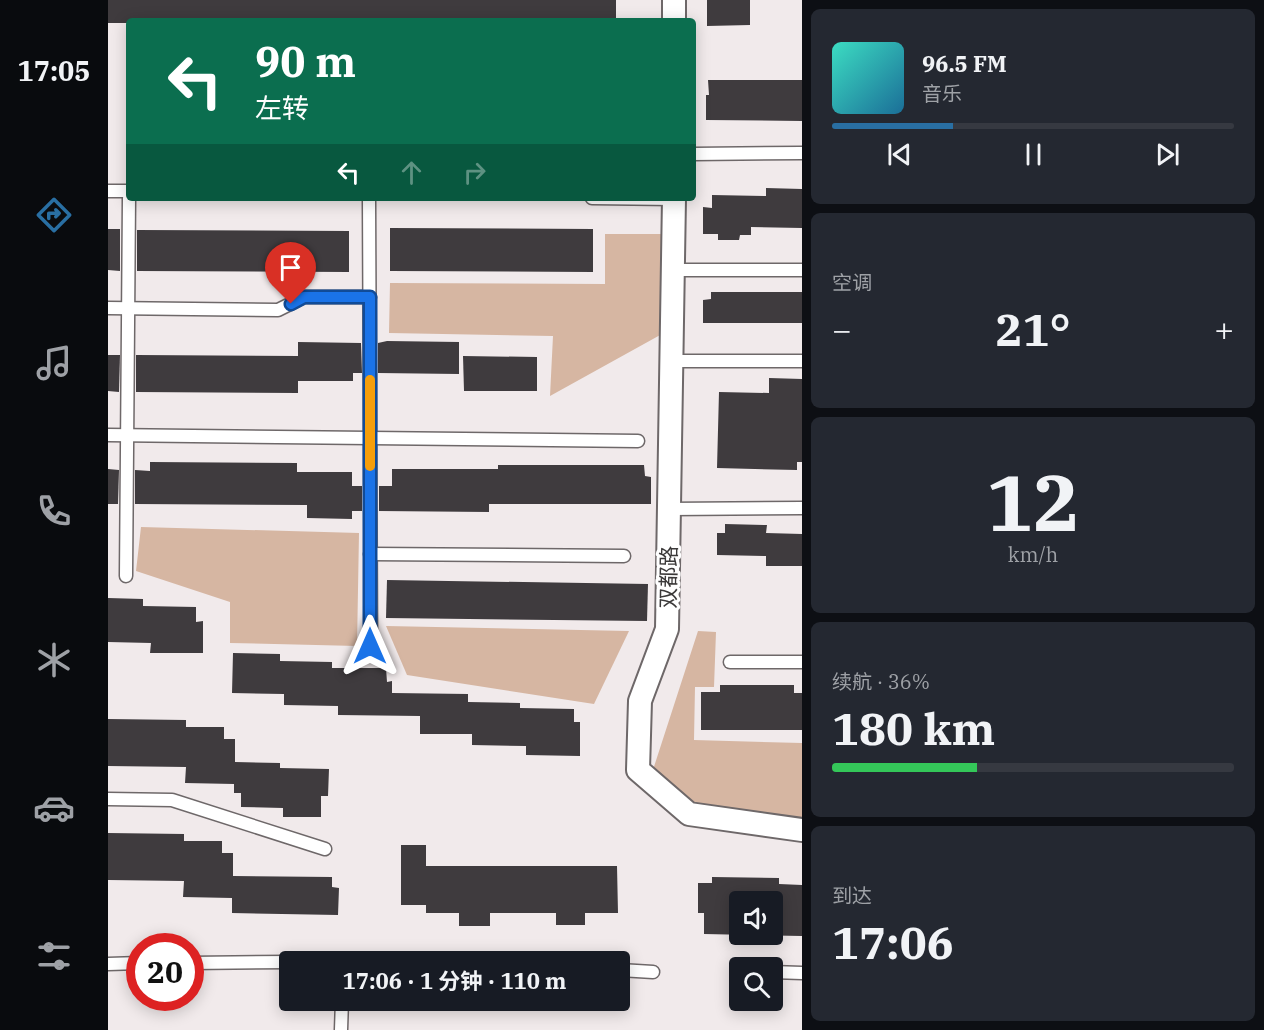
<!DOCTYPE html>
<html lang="zh">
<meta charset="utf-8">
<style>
:root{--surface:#171b24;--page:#242831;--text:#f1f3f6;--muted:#9ea1a6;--line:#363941;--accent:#296fa3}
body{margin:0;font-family:"IBM Plex Serif","Noto Sans SC",serif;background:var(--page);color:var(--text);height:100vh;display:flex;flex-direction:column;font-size:22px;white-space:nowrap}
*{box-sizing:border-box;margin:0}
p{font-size:20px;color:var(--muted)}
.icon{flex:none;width:33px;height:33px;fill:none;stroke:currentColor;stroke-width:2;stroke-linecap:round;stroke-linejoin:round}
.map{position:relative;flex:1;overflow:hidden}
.details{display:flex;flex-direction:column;gap:9px;padding:9px;background:#0d0f14;width:462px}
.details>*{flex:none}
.guide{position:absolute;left:18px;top:18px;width:570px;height:183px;border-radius:6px;box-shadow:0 3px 15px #0003;background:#0b6e4f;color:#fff;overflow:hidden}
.tools{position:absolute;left:621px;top:891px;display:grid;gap:12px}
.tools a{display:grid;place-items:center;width:54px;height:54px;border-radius:6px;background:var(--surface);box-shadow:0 3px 15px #0003;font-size:30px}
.speed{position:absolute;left:18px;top:933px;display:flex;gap:12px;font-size:30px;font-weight:700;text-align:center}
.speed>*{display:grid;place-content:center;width:78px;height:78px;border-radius:50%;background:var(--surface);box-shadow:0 3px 15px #0003;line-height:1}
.speed .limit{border:9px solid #d22;background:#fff;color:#111}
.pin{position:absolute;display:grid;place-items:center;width:51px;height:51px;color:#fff;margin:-62px -26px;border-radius:50% 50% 50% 0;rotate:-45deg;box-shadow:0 0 6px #0007}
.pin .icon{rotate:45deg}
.me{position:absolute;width:66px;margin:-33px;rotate:0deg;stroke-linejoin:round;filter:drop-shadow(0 0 4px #0008)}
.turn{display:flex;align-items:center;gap:21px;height:126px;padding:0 30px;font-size:27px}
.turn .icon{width:78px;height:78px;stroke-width:2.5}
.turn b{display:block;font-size:42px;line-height:51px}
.lanes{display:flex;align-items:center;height:57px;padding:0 30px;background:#0003;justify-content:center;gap:30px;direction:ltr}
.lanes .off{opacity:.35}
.big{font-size:45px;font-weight:700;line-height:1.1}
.details .tile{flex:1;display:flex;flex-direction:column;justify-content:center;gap:9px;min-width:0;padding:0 21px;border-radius:9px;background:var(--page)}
.details .dial{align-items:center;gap:0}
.dial b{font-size:78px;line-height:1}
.song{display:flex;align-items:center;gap:18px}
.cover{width:72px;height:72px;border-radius:9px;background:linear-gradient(135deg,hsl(170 70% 55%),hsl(200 70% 35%))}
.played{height:6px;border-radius:3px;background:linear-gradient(90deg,var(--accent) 30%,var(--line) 30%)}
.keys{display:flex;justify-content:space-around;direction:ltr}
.heat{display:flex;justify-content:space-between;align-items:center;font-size:33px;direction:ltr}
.charge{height:9px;border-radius:4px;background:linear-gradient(90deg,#34c759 36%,var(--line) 0)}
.trip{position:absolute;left:171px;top:951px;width:351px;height:60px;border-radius:6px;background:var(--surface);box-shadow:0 3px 15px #0003;font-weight:700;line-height:60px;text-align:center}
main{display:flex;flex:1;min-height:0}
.tab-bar{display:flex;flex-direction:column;width:108px;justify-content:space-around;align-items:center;background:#090b0e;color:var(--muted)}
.tab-bar .icon{width:42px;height:42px}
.tab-bar .active{color:var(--accent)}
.tab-bar b{font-size:27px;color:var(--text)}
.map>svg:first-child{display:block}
</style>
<main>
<nav class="tab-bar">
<b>17:05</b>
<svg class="icon active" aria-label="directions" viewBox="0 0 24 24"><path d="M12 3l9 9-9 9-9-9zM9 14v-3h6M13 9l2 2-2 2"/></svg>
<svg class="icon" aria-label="music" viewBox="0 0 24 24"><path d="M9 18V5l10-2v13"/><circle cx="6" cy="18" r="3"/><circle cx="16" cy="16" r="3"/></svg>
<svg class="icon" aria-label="phone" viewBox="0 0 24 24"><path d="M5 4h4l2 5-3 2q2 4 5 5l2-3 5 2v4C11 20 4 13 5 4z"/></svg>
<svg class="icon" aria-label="climate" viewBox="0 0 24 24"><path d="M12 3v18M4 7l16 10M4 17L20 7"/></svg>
<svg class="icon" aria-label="car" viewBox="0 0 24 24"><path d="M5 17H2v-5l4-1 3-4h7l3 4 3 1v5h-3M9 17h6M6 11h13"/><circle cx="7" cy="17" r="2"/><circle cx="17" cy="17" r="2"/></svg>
<svg class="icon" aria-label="filters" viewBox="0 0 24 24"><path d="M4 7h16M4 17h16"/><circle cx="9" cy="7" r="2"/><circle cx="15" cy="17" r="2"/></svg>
</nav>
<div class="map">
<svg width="694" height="1030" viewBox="0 0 694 1030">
<rect width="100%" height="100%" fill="#f1eaeb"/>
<!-- green -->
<g fill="#d6b6a2">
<path d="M497 234H554V334L442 396 445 336 281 333 282 283 497 284Z"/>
<path d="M33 527 251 533 249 646 122 643V602L28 571Z"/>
<path d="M278 626 521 631 486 704 299 675Z"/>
<path d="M590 631 608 632 606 687H587L586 740 694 743V829L592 814 542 779Z"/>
</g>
<!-- building -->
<g fill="#3f3b3e" fill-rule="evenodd">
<path d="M0 0H508V21H21V23H0Z"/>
<path d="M599 0H642V25L599 26Z"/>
<path d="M600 80H694V121L598 120V95H601Z"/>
<path d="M658 188 694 189V228L643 227V235H632L631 240H610V234H595V207L604 208V195L658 196Z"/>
<path d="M282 228 485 229V272L282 271Z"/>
<path d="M0 229H12V271L0 270Z"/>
<path d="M29 230 241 231V272L29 271Z"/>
<path d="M603 292H694V323H595V300L603 299Z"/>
<path d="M279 341 351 342V374L270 373V343Z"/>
<path d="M190 342 253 343 254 373H245V381H190V393L28 392V355L190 356Z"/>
<path d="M0 355H12L11 392 0 391Z"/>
<path d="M355 356 429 357V391H356Z"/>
<path d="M661 378 694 379V462H689V470L609 468 611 392 661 393Z"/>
<path d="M42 462 189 463V472H244V486H254V511H244V519L199 518V505L27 504V470L42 471Z"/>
<path d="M390 465H536L537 476 543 477V504H381V512L271 511V486H284V469H390Z"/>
<path d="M0 469 11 470 10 504H0Z"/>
<path d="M617 524 659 525 658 533 694 534V566H658V556L609 555V533H617Z"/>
<path d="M279 580 540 584 539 621 278 618Z"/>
<path d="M0 598 35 599V606L88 607V622L95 621V653H42L43 643 0 642Z"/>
<path d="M125 653 172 654V661L224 662V668H278L279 682 284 681V693L360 694V702L412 703V708L466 709V722H472V756L418 755V746L364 745V734H312V716L230 715V706L176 705V694L124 693Z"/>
<path d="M612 685H686V693H694V730H593V692H612Z"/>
<path d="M0 719 78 720V727H116V739H127V762L172 763V768L221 769 220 796H213V817H175V808L133 807V793H126V784L77 783 78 767 0 766Z"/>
<path d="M0 833 76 834V841H114V853H125V876L224 877V887L231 888 230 915 124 913V898L75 897 76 881 0 880Z"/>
<path d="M293 845H318V866H509L510 913H477V925H448V913H382V926H351V913H318V905H293Z"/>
<path d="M604 877 671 878V884L694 885V936L596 934V913H590V883H604ZM632 902H664V934H632Z"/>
</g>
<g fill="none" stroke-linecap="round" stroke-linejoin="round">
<!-- service casing -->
<g stroke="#6e6869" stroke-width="15">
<g id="service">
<path d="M585 154 694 153"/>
<path d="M0 191H21"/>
<path d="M261 198 263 646"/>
<path d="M484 198 566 199"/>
<path d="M565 270H694"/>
<path d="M0 308 170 310 196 297H262"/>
<path d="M564 361H694"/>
<path d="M0 435 530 441"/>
<path d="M561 509 694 508"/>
<path d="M262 554 516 556"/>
<path d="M18 576 21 198"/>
<path d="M622 662H694"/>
<path d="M0 799 64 800 217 849"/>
<path d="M193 962H247"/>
<path d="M82 963 182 962"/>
<path d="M0 964 32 963"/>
<path d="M512 970 545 972"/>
<path d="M631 972H632"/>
<path d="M664 972 694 973"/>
<path d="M233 1030 234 1000"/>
</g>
</g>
<!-- minor casing -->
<g stroke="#6e6869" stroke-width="26">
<g id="minor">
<path d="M566 0V21"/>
<path d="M566 198 559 629 532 701 530 770 581 814 694 830"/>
</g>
</g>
<!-- service -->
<use href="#service" stroke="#fff" stroke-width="12"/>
<!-- minor -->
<use href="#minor" stroke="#fff" stroke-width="22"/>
</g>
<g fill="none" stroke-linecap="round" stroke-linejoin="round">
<!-- route casing -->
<g stroke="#114b97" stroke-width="15">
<path id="route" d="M183 304 196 297H262V646"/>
</g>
<!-- route -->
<use href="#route" stroke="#1a73e8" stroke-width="10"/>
<!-- slow -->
<path stroke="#f59e0b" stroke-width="10" d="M262 380V466"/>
</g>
<g text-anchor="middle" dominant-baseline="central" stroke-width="6" stroke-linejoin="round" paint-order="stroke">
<!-- street labels -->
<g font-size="21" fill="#3b3939" stroke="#fff">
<text transform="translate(560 577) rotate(-89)">双都路</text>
</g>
</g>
</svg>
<div class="tools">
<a><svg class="icon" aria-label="sound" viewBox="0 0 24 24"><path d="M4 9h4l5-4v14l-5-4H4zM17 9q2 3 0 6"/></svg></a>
<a><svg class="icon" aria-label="search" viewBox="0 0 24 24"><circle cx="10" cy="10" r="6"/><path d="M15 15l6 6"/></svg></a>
</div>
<div class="speed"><div class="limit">20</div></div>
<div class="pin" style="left:183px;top:304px;background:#d93025"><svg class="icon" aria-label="arrive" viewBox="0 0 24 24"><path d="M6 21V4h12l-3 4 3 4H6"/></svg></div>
<svg class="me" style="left:262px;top:646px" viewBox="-20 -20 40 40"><path d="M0-17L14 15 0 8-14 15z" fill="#1a73e8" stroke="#fff" stroke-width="4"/></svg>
<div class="trip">17:06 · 1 分钟 · 110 m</div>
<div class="guide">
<div class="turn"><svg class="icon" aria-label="left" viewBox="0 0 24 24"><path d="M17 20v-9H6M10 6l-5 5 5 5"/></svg><div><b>90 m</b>左转</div></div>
<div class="lanes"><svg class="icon" aria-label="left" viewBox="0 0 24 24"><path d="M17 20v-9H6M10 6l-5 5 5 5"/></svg><svg class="icon off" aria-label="ahead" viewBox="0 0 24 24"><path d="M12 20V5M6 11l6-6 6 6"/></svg><svg class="icon off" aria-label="right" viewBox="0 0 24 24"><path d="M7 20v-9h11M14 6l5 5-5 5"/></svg></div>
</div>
</div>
<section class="details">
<div class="tile">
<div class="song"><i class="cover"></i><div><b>96.5 FM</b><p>音乐</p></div></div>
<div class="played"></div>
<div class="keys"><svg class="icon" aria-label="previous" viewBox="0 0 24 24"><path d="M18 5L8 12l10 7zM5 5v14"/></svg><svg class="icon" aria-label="pause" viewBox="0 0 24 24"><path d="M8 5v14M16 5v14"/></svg><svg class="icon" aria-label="next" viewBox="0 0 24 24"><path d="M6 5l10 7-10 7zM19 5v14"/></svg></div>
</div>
<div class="tile"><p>空调</p>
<div class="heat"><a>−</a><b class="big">21°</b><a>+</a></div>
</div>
<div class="tile dial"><b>12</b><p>km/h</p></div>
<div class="tile"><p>续航 · 36%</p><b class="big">180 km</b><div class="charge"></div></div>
<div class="tile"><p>到达</p><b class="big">17:06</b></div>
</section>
</main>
